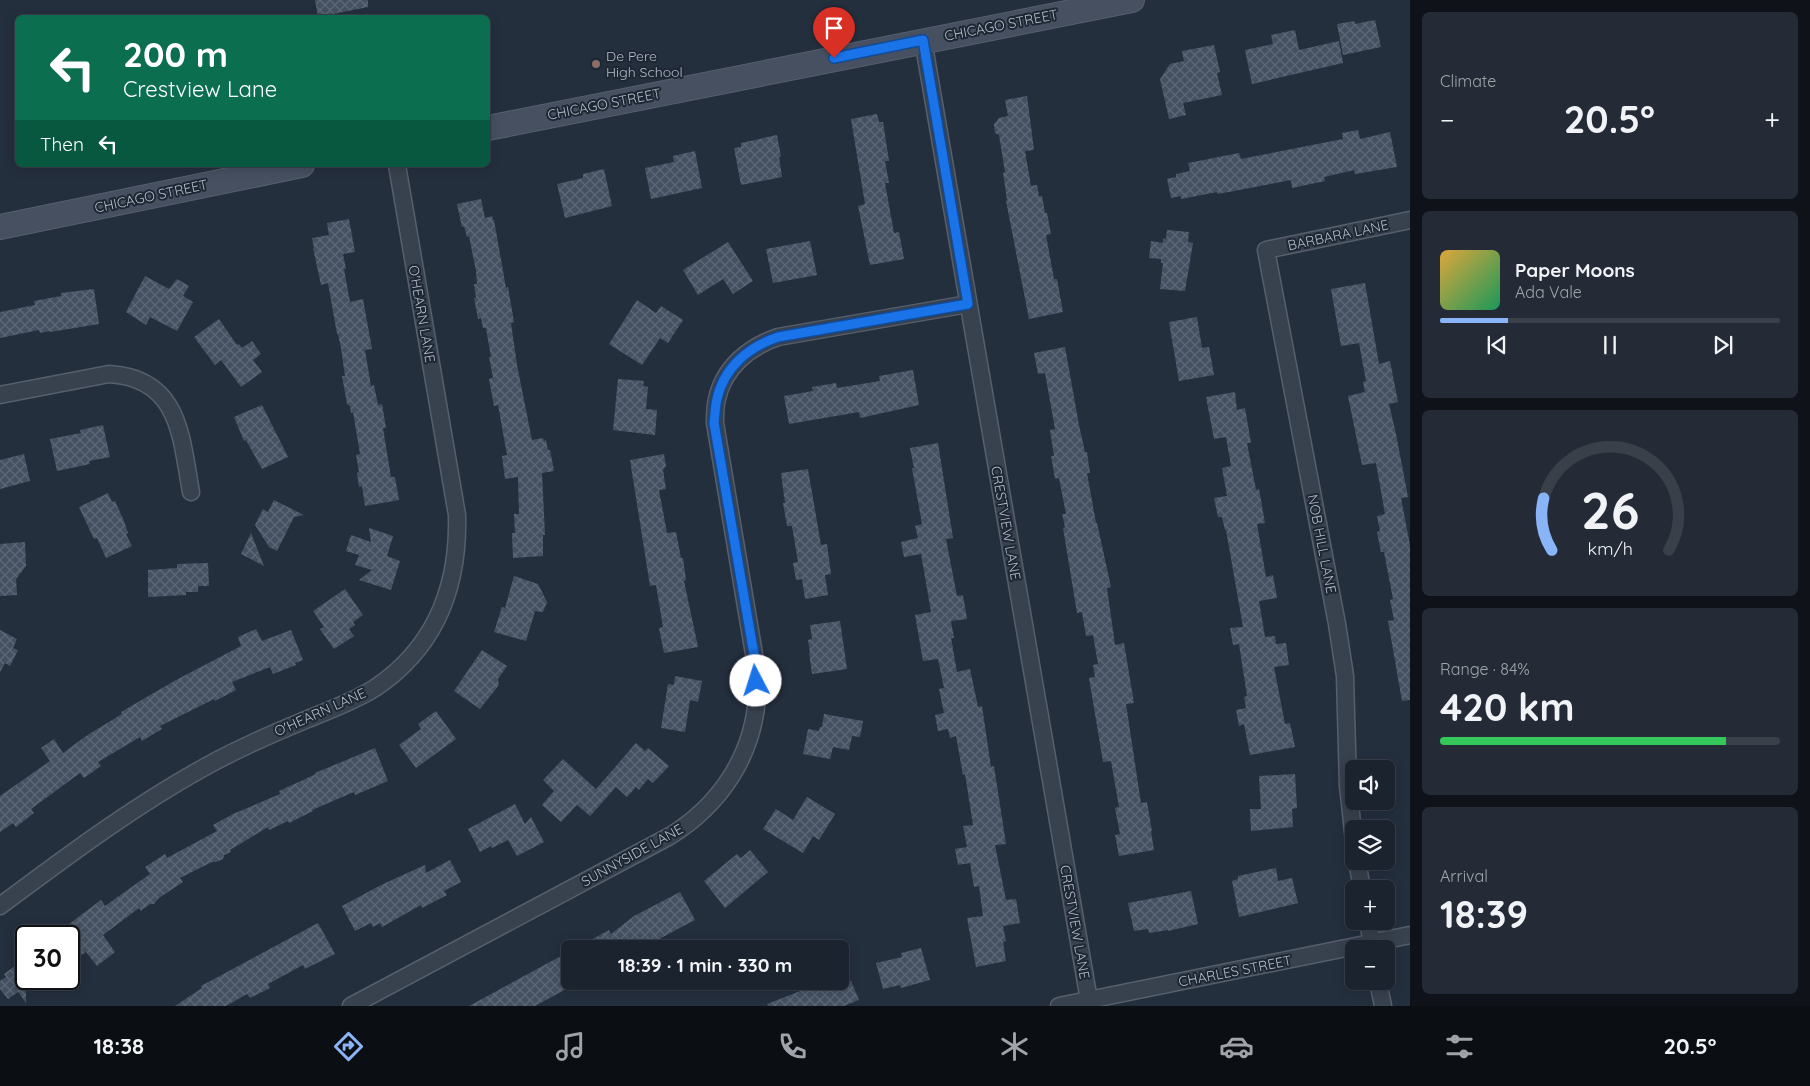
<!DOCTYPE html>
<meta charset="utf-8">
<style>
:root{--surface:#1b232e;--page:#242b36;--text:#f1f3f6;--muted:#a0a4aa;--line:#39404a;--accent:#8ab4f8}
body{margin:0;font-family:Quicksand,sans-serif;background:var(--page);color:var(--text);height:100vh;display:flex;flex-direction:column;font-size:19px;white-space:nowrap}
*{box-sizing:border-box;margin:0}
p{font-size:16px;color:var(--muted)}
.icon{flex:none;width:28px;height:28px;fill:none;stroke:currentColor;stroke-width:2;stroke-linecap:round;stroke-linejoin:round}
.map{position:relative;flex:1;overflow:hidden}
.drawer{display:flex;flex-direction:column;gap:12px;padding:12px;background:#0f1319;width:400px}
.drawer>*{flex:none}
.guide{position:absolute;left:15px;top:15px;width:475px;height:152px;border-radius:8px;box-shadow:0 2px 12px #0003,0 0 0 1px var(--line);background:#0b6e4f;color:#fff;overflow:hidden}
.controls{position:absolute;left:1345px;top:760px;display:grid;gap:10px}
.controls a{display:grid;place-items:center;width:50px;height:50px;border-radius:8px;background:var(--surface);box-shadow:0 2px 12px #0003,0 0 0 1px var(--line);font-size:25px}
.speed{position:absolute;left:15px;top:925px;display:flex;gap:10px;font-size:25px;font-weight:700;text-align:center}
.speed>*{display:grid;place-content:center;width:65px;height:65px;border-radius:50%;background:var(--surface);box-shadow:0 2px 12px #0003,0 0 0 1px var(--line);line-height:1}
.speed .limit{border:2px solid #111;border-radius:8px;background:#fff;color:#111}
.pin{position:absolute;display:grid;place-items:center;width:42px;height:42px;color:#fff;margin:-51px -21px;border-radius:50% 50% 50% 0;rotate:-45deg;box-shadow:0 0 5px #0007}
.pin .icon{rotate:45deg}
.me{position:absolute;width:55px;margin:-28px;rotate:355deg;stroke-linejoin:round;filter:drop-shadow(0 0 4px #0008)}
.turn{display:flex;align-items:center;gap:18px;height:105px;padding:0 25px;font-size:22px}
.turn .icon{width:65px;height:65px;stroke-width:2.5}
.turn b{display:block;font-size:35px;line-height:42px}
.then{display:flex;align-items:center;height:48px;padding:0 25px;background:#0003;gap:10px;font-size:19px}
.big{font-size:38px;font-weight:700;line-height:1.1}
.drawer .card{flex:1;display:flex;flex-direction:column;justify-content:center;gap:8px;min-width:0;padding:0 18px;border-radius:8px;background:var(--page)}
.drawer .dial{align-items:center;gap:0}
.dial svg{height:130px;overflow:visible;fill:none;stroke:var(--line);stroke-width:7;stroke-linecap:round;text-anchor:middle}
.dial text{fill:var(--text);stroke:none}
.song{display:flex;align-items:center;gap:15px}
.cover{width:60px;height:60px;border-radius:8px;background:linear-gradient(135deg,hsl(40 70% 55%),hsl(150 70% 35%))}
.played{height:5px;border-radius:2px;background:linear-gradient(90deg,var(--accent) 20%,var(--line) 20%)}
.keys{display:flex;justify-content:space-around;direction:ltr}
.heat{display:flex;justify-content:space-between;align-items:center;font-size:28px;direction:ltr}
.charge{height:8px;border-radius:4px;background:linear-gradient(90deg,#34c759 84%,var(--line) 0)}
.trip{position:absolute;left:561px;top:940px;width:288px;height:50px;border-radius:8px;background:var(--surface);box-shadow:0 2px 12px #0003,0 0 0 1px var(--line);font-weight:700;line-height:50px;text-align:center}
.dock{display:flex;height:80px;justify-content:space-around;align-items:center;background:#0b0e12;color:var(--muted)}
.dock .icon{width:35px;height:35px}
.dock .active{color:var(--accent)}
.dock b{font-size:22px;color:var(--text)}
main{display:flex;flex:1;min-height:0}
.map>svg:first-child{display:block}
</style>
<main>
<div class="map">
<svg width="1410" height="1006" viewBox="0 0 1410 1006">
<defs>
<pattern id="building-cross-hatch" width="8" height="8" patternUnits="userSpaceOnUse" patternTransform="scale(1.25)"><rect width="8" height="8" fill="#455162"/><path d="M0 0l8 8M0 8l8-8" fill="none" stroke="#5d6877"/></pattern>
</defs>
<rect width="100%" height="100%" fill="#242f3e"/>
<!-- building -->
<g fill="url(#building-cross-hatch)">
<path d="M315 0H368V7L318 17Z"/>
<path d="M1375 20 1381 47 1343 55 1337 24 1355 21V24Z"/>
<path d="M1295 30 1299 50 1339 41 1343 63 1252 84 1245 50 1273 44 1271 35Z"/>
<path d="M1214 45 1220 72 1217 73 1222 95 1183 103 1186 115 1169 119 1160 79 1170 64 1184 61 1182 51Z"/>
<path d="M1027 96 1034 150 1025 151 1031 186 1037 185 1039 196H1042L1045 213H1047L1051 234 1046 235 1054 279H1057L1063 312 1029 319 1006 201 1007 200 1003 173 1005 172 999 135 995 133 994 124 999 118 1008 116 1005 100Z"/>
<path d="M877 114 879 122H883L889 161H885L889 183H885L894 233 899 232 904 259 870 265 858 206 865 204 851 119Z"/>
<path d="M1358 130 1360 139 1390 132 1397 167 1355 174 1354 170 1324 177 1325 181 1292 188 1291 180 1218 194 1217 192 1181 199V196L1171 198 1167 179 1176 177V174L1190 171 1188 163 1239 153 1241 159 1343 139 1342 133Z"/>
<path d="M777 135 781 157H779L782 177 741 185 734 148 741 147V143Z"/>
<path d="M695 151 702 188 651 199 645 168 674 162 673 156Z"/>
<path d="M604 169 612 206 565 218 557 184 583 178V174Z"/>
<path d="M481 199 485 218 492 216 493 220H494L506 288 508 287 514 322 511 323 517 365 532 440 543 438 544 441 546 440 548 450H550L554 471 542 473 545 535H543V556L513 558 512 533H515L514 514H519L518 477 505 479 502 456 507 455 498 405 494 406 489 379 493 378 489 357H491L486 328H483L481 318 478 319 474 298H476L474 284H477L476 271 469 236 467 237 464 226 462 227 457 204Z"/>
<path d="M349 219 355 252 343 254 346 269H344L350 302 363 299 372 349 365 350 371 386 374 385 378 405 382 404 386 428H383L391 477H395L399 500 365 506 362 486 359 487 357 473 359 472 356 455 360 454 353 412 351 413 350 406 347 404 342 376H345L341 348 338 334H337L328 283 321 285 313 248H314L312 238 329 235 327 223Z"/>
<path d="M1167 230 1189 232 1188 242 1193 243 1185 291 1160 289 1163 263H1161V259L1149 258 1151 241 1163 243V238L1166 239Z"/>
<path d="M810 241 817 275 773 283 766 249Z"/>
<path d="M728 242 753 281 733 294 723 279 698 295 683 270Z"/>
<path d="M145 276 169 289 177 279 189 286 183 296 193 302 177 331 150 317 146 325 126 312Z"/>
<path d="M1365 283 1379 364 1390 361 1398 402 1389 404 1396 434 1408 497 1401 498 1410 545V700L1402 701 1388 621 1394 620 1390 600 1393 599 1384 552H1381L1377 532 1380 531 1377 516 1385 514 1376 463 1362 465 1348 396 1365 392 1363 382 1366 381 1359 343 1341 346 1331 289Z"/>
<path d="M94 289 99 324 50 332V331L40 333 39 330 0 338V312L35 305 34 301 61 296V293Z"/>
<path d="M637 300 656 313 661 306 683 320 668 343 660 338 642 365 609 344Z"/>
<path d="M1197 317 1202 348 1209 347 1214 375 1179 381 1169 322Z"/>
<path d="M219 319 237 345 239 344 242 348 252 341 261 354 253 360 262 372 241 387 221 360 215 365 194 337Z"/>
<path d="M1065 347 1079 425 1085 452H1087L1090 473H1087L1096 523H1097L1111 587 1107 588 1115 645 1124 643 1134 703 1126 704 1141 803 1147 802 1152 831H1151L1154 850 1119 856 1115 835 1120 834 1115 808 1119 807 1111 761 1103 762 1089 678 1095 677 1093 665 1098 664 1093 635 1086 636 1082 612 1077 613 1063 528 1065 527 1062 514H1066L1059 478 1055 479 1051 456H1054L1050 430 1055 429 1045 373 1038 374 1034 353Z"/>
<path d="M913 370 919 405 860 418 859 412 789 424 784 396 813 391 812 387 836 383 837 388 880 381 879 376Z"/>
<path d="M618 379 644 381 643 386 648 387 646 409 657 410 655 435 613 430Z"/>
<path d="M1235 392 1237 410 1245 408 1251 443H1247L1256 490 1259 489 1265 523 1257 524 1266 577 1273 575 1277 598 1259 601 1265 637 1275 636 1276 644 1286 643 1289 665 1274 667 1285 724 1290 723 1295 747 1250 755 1244 724 1239 726 1236 710 1246 708 1244 697 1247 696 1239 644 1233 645 1230 628 1243 627 1226 530H1225L1222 517H1218L1214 498 1227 496 1222 468 1231 466 1226 437 1214 439 1206 397Z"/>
<path d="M262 405 288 457 262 469 246 440 244 441 234 417Z"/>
<path d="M103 425 110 457 89 461 90 464 57 471 50 439 81 433 80 430Z"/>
<path d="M938 443 953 538 946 539 957 596 963 595 967 619 951 621 954 638H951L957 672 970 669 978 707 982 706 991 767 994 766 1006 844 995 845 1006 900 1016 899 1020 923 1003 926 1006 941 1003 942 1006 961 976 967 967 918 983 916 979 886 974 887 970 863 958 865 955 849 967 847 963 826 973 825 965 774 963 775 956 736 950 738 948 729 938 731 935 715 944 713 939 689 944 688 938 659 923 661 915 615 931 612 921 554 904 557 901 542 918 538 915 526 922 524 912 468H914L910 448Z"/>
<path d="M24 454 30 481 0 489V460Z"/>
<path d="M664 454 666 466 663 470 666 489 659 490 667 533 676 532 681 558H683L686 580 684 581 698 647 664 653 659 628 663 627 656 585 650 586 630 460Z"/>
<path d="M808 469 821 545 827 544 831 574 825 575 828 595 805 599 802 579 796 580 793 563 798 562 792 526H787L783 503H785L781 473Z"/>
<path d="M108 493 112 502 115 501 124 521 128 533 126 534 132 546 106 558 97 538 94 539 79 507Z"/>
<path d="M274 500 304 515 294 517 277 551 269 547 255 525 263 509 268 512Z"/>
<path d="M369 528 393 536 387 556 400 561 391 590 359 580 372 570 355 565 359 555 346 551 351 535 371 542Z"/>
<path d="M251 533 264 566 241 554Z"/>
<path d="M25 542 26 566 16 579 17 595 0 596V544Z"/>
<path d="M208 563 209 586H198V592H186V595L148 597V570L177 568V564Z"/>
<path d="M514 576 538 584 547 602 543 612 535 611 526 641 494 632 502 607 505 608Z"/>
<path d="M345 589 363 615 353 622 355 625 349 629 354 636 334 649 320 629 324 627 313 611Z"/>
<path d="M840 621 847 669 812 674 809 652H810L808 640 812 639 810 625Z"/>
<path d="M256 629 262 641 291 630 303 660 295 663 296 665 273 674 270 667 232 682 236 690 215 701 214 699 160 726 162 729 142 741 140 737 98 762 101 766 84 778 80 773 31 809 34 813 16 827 13 823 0 832V796L50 761 41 748 54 739 63 753 86 736 122 714 121 712 176 680 241 646 238 637Z"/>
<path d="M0 630 17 639 13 648 18 650 10 666 5 663 0 672Z"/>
<path d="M482 650 507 666 498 679 499 685 480 709 454 691Z"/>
<path d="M675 676 702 681 698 702 690 700 685 732 661 728 668 684 674 685Z"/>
<path d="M436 711 456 739 416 768 399 745 421 729 418 724Z"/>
<path d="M824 714 863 721 860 737 852 736 849 750 833 747 830 759 803 754 808 729 819 731 820 727H822Z"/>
<path d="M636 743 645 751 648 748 669 766 653 783 648 779 639 790 636 787 627 797 616 787 590 816 577 805 561 822 542 805 554 791 543 780 563 759 596 789Z"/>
<path d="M375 748 388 781 355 795 354 792 312 810 313 811 289 823 288 821 269 830 268 827 230 850 231 852 224 855 223 859 216 862H212L180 878 183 882 159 898 154 904H150L141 911 139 908 103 935 115 952 97 966 86 952 77 958 69 947V936H53L101 900 105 906 150 874 145 867 165 854 167 858 217 831 213 825 233 814 280 794 279 791 316 774 315 773Z"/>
<path d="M1295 774 1297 808 1292 809 1293 827 1251 831 1250 809H1261L1259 776Z"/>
<path d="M807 797 835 814 819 840 813 836 803 853 763 829 776 809 793 820Z"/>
<path d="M515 804 525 824 531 817 544 842 517 856 508 840 492 848 491 846 480 852 468 829Z"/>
<path d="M750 850 768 872 725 908 704 881 737 854 741 858Z"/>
<path d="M450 860 461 882 444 891 447 895 422 908 421 905 382 927 380 923 373 927 371 923 355 931 342 906 381 885 425 865 426 873Z"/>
<path d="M1276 868 1278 881 1292 878 1298 903 1239 917 1232 881 1238 879V876Z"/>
<path d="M1191 891 1198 924 1168 931V930L1149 933 1148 929 1134 931 1128 903Z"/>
<path d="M680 892 695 920 674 931 641 949H574L609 930 611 934 634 916Z"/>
<path d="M318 923 335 954 305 969 303 965 268 984 270 988 250 998 247 994 226 1006H175L202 988 201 986Z"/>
<path d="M921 948 930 980 901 988 900 985 883 989 876 963 902 957 901 953Z"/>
<path d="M570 951V987L535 1006H469Z"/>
<path d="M26 958V1003L18 992 8 999 0 989V981L6 977 4 974Z"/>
<path d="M826 981H851L859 1000 844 1006H768L767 1004Z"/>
</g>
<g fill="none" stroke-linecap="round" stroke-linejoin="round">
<!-- street casing -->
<g stroke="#565f6c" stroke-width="19">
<g id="street">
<path d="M923 40 1090 1006"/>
<path d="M0 395 109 374C180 378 181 437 191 492"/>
<path d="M1354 841 1348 786 1345 676 1337 624 1266 250 1410 220"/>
<path d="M1357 861 1362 889"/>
<path d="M0 906C66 857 131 808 203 768 235 750 269 735 303 721 327 711 353 702 375 688 436 647 459 587 457 515L397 165"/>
<path d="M1368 921 1373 949"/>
<path d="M1378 981 1383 1006"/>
<path d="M351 1006 670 836C720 805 753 756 757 697 758 687 756 676 756 666L715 423C715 415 715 406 717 399 724 367 749 347 778 337L968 304"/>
<path d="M1059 1006 1410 935"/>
</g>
</g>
<!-- secondary casing -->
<g stroke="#565f6c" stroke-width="26">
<g id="secondary">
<path d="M488 128 1132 0"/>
<path d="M0 227 302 165"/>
</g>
</g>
<!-- street -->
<use href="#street" stroke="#38414e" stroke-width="16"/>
<!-- secondary -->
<use href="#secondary" stroke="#465061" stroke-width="24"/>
</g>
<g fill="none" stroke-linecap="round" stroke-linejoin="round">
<!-- route casing -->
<g stroke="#114b97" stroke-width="12">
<path id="route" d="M756 681V666L714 423C715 415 715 407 717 399 724 367 749 347 778 337L968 304 923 40 834 58"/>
</g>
<!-- route -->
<use href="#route" stroke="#1a73e8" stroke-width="9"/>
</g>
<!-- markers -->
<circle fill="#8d6e63" stroke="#1d2633" stroke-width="2" cx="596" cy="64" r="5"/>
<g text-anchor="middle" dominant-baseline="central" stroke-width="4" stroke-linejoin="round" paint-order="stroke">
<!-- street labels -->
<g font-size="14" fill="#b4bcc9" stroke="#1d2633">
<text transform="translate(1001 25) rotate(-11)">CHICAGO STREET</text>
<text transform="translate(604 104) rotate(-11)">CHICAGO STREET</text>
<text transform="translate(151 196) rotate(-12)">CHICAGO STREET</text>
<text transform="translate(1338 235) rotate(-12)">BARBARA LANE</text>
<text transform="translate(422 314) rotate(80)">O'HEARN LANE</text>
<text transform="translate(1006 523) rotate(80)">CRESTVIEW LANE</text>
<text transform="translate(1322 544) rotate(79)">NOB HILL LANE</text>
<text transform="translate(320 712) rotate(-24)">O'HEARN LANE</text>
<text transform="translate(632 855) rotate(-29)">SUNNYSIDE LANE</text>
<text transform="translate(1075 922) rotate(80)">CRESTVIEW LANE</text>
<text transform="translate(1235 971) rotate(-11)">CHARLES STREET</text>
</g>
<!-- poi labels -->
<g font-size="14" fill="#b4bcc9" stroke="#1d2633" text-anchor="start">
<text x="606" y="56">De Pere<tspan x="606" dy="16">High School</tspan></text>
</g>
</g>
</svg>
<div class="controls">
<a><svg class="icon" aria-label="sound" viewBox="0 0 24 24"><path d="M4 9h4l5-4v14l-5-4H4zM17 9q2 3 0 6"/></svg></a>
<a><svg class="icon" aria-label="layers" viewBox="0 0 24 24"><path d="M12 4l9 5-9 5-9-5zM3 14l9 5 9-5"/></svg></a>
<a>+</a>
<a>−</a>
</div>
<div class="speed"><div class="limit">30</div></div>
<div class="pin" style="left:834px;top:58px;background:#d93025"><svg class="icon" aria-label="arrive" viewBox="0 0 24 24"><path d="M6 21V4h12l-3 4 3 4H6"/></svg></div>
<svg class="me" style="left:756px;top:681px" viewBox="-20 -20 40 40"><circle r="19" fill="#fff"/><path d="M0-13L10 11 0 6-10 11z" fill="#1a73e8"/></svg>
<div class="trip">18:39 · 1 min · 330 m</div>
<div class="guide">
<div class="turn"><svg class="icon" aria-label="left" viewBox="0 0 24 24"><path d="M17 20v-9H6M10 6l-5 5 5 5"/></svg><div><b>200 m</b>Crestview Lane</div></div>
<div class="then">Then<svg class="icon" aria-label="left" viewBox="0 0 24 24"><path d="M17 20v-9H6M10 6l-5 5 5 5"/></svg></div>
</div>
</div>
<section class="drawer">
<div class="card"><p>Climate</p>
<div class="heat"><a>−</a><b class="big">20.5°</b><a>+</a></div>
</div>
<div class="card">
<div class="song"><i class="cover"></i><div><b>Paper Moons</b><p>Ada Vale</p></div></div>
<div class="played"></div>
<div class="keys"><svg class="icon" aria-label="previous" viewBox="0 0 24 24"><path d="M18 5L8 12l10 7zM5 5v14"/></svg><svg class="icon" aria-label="pause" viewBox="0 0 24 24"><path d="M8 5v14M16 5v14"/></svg><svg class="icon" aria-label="next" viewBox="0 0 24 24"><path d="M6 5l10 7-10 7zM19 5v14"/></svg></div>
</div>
<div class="card dial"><svg viewBox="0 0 100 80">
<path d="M14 69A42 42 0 1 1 86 69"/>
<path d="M14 69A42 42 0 0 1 9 37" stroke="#8ab4f8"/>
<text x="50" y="56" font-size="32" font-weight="700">26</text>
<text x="50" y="72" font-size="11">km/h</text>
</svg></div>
<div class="card"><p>Range · 84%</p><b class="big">420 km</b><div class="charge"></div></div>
<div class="card"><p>Arrival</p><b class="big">18:39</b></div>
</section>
</main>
<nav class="dock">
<b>18:38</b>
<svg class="icon active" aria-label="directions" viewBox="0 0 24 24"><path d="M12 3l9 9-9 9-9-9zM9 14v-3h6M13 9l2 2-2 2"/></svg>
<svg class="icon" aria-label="music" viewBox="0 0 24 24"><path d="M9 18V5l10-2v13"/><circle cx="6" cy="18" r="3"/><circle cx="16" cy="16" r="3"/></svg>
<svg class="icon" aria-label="phone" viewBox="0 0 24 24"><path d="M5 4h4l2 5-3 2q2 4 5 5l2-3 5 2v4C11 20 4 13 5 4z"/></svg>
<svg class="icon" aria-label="climate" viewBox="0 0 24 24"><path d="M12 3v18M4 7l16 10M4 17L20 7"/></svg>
<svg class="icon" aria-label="car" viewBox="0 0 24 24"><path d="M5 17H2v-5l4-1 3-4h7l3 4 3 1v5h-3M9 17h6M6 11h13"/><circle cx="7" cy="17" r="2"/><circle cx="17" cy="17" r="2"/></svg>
<svg class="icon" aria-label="filters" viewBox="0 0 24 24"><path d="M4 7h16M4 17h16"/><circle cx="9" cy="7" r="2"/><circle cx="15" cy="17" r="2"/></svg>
<b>20.5°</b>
</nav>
